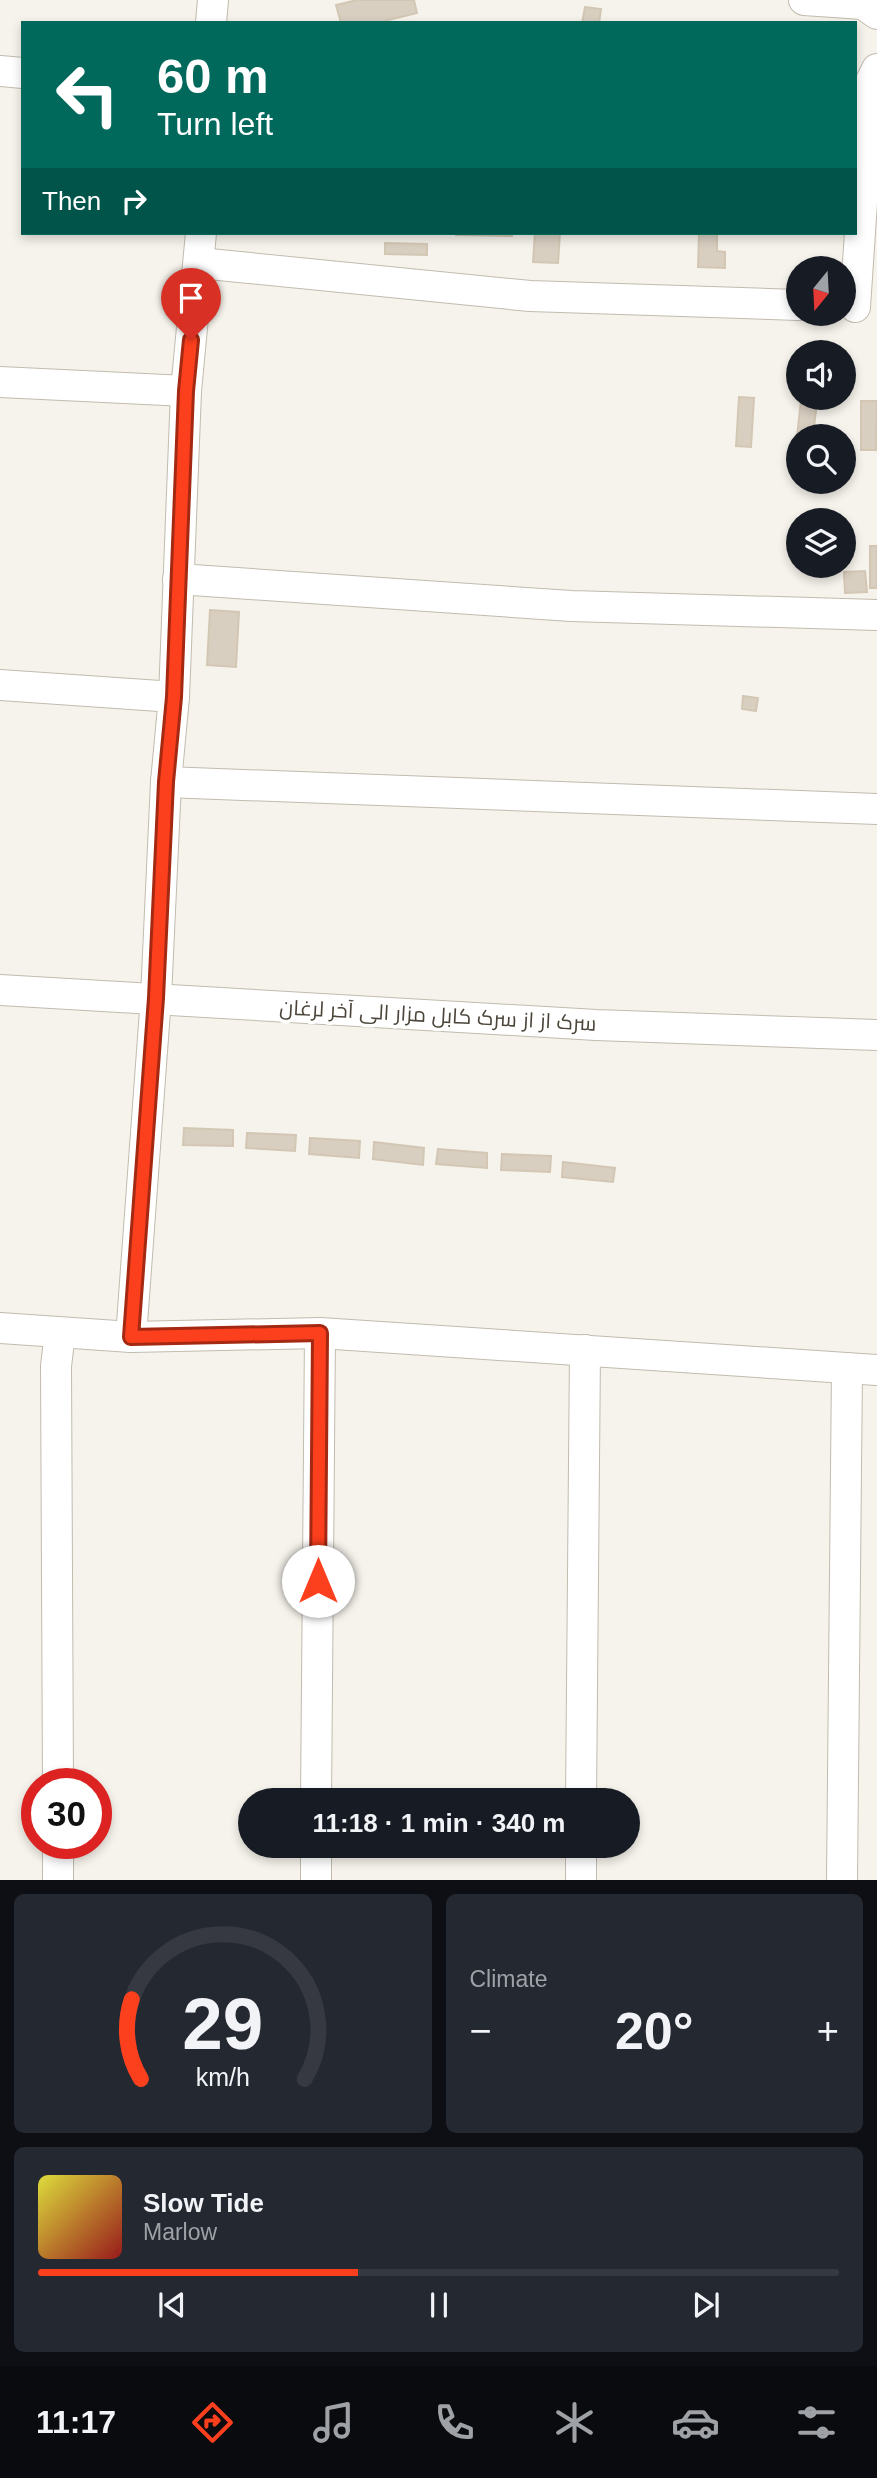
<!DOCTYPE html>
<meta charset="utf-8">
<style>
:root{--surface:#171b24;--page:#242831;--text:#f1f3f6;--muted:#9ea1a6;--line:#363941;--accent:#fc3f1d}
body{margin:0;font-family:Arial,Cairo,sans-serif;background:var(--page);color:var(--text);height:100vh;display:flex;flex-direction:column;font-size:26px;white-space:nowrap}
*{box-sizing:border-box;margin:0}
p{font-size:23px;color:var(--muted)}
.icon{flex:none;width:38px;height:38px;fill:none;stroke:currentColor;stroke-width:2;stroke-linecap:round;stroke-linejoin:round}
.map{position:relative;height:1880px;overflow:hidden}
.side{display:flex;flex-direction:column;gap:14px;padding:14px;background:#0d0f14;flex:1}
.side>*{flex:none}
.hud{position:absolute;left:21px;top:21px;width:836px;height:214px;border-radius:0px;box-shadow:0 4px 10px #0003;background:#00695c;color:#fff;overflow:hidden}
.needle{width:46px;rotate:198deg}
.tools{position:absolute;left:786px;top:256px;display:grid;gap:14px}
.tools a{display:grid;place-items:center;width:70px;height:70px;border-radius:50%;background:var(--surface);box-shadow:0 4px 10px #0003;font-size:35px}
.speed{position:absolute;left:21px;top:1768px;display:flex;gap:14px;font-size:35px;font-weight:700;text-align:center}
.speed>*{display:grid;place-content:center;width:91px;height:91px;border-radius:50%;background:var(--surface);box-shadow:0 4px 10px #0003;line-height:1}
.speed .limit{border:10px solid #d22;background:#fff;color:#111}
.pin{position:absolute;display:grid;place-items:center;width:60px;height:60px;color:#fff;margin:-72px -30px;border-radius:50% 50% 50% 0;rotate:-45deg;box-shadow:0 0 7px #0007}
.pin .icon{rotate:45deg}
.me{position:absolute;width:77px;margin:-38px;rotate:0deg;stroke-linejoin:round;filter:drop-shadow(0 0 5px #0008)}
.turn{display:flex;align-items:center;gap:24px;height:147px;padding:0 21px;font-size:32px}
.turn .icon{width:91px;height:91px;stroke-width:2.5}
.turn b{display:block;font-size:49px;line-height:60px}
.then{display:flex;align-items:center;height:66px;padding:0 21px;background:#0003;gap:14px;font-size:26px}
.big{font-size:52px;font-weight:700;line-height:1.1}
.side .card{flex:1;display:flex;flex-direction:column;justify-content:center;gap:10px;min-width:0;padding:0 24px;border-radius:10px;background:var(--page)}
.side .dial{align-items:center;gap:0}
.dial svg{height:182px;overflow:visible;fill:none;stroke:var(--line);stroke-width:7;stroke-linecap:round;text-anchor:middle}
.dial text{fill:var(--text);stroke:none}
.song{display:flex;align-items:center;gap:21px}
.cover{width:84px;height:84px;border-radius:10px;background:linear-gradient(135deg,hsl(60 70% 55%),hsl(0 70% 35%))}
.played{height:7px;border-radius:4px;background:linear-gradient(90deg,var(--accent) 40%,var(--line) 40%)}
.keys{display:flex;justify-content:space-around;direction:ltr}
.heat{display:flex;justify-content:space-between;align-items:center;font-size:38px;direction:ltr}
.side .tiles{flex:1;display:grid;gap:14px;grid-template-columns:1fr 1fr}
.card:last-child{grid-column:span 2}
.trip{position:absolute;left:238px;top:1788px;width:402px;height:70px;border-radius:35px;background:var(--surface);box-shadow:0 4px 10px #0003;font-weight:700;line-height:70px;text-align:center}
.dock{display:flex;height:112px;justify-content:space-around;align-items:center;background:#090b0e;color:var(--muted)}
.dock .icon{width:49px;height:49px}
.dock .active{color:var(--accent)}
.dock b{font-size:32px;color:var(--text)}
.map>svg:first-child{display:block}
</style>
<div class="map">
<svg width="877" height="1880" viewBox="0 0 877 1880">
<rect width="100%" height="100%" fill="#f6f3ec"/>
<!-- building -->
<g fill="#d8cfc1" stroke="#d3c7b4" stroke-width="2">
<path d="M357 0H414L417 13 376 23H341L336 5Z"/>
<path d="M585 7 601 9 599 23H582Z"/>
<path d="M456 233H512V236L456 235Z"/>
<path d="M535 233H560L558 263 533 262Z"/>
<path d="M699 233H717V251L725 252V268L698 267Z"/>
<path d="M385 243 427 244V255L385 254Z"/>
<path d="M739 397 754 398 751 447 736 446Z"/>
<path d="M801 400 817 402 813 436H798V446H796Z"/>
<path d="M861 401H877L876 450H861Z"/>
<rect x="870" y="546" width="7" height="42"/>
<path d="M865 571 867 592 845 593 844 572Z"/>
<path d="M210 610 239 612 236 667 207 665Z"/>
<path d="M743 696 758 698 756 711 742 709Z"/>
<path d="M184 1128 233 1130V1146L183 1145Z"/>
<path d="M247 1133 296 1135 295 1151 246 1148Z"/>
<path d="M310 1138 360 1141 359 1158 309 1154Z"/>
<path d="M374 1142 424 1148 423 1165 373 1159Z"/>
<path d="M438 1149 487 1153V1168L436 1164Z"/>
<path d="M502 1154 551 1156 550 1172 501 1170Z"/>
<path d="M563 1162 615 1168 613 1182 562 1177Z"/>
</g>
<g fill="none" stroke-linecap="round" stroke-linejoin="round">
<!-- street casing -->
<g stroke="#c2bbae" stroke-width="32">
<g id="street">
<path d="M804 0 863 4 877 14"/>
<path d="M211 23 213 0"/>
<path d="M0 71 23 73"/>
<path d="M199 263 530 296 798 305"/>
<path d="M855 307 870 83 877 69"/>
<path d="M0 382 186 391"/>
<path d="M178 579 571 606 877 615"/>
<path d="M0 685 174 697"/>
<path d="M166 782 877 809"/>
<path d="M0 990 596 1025 877 1035"/>
<path d="M0 1328 131 1337 320 1333 877 1370"/>
<path d="M131 1337 156 997 166 782 174 697 186 391 201 233"/>
<path d="M58 1783 56 1366 60 1333"/>
<path d="M316 1801 320 1333"/>
<path d="M581 1801 585 1350"/>
<path d="M58 1843V1880"/>
<path d="M316 1880V1846"/>
<path d="M581 1880V1846"/>
<path d="M842 1880 847 1368"/>
</g>
</g>
<!-- street -->
<use href="#street" stroke="#fff" stroke-width="30"/>
</g>
<g fill="none" stroke-linecap="round" stroke-linejoin="round">
<!-- route casing -->
<g stroke="#a42913" stroke-width="18">
<path id="route" d="M191 340 186 391 174 697 166 782 156 998 131 1337 320 1333 318 1581"/>
</g>
<!-- route -->
<use href="#route" stroke="#fc3f1d" stroke-width="12"/>
</g>
<g text-anchor="middle" dominant-baseline="central" stroke-width="7" stroke-linejoin="round" paint-order="stroke">
<!-- street labels -->
<g font-size="21" fill="#4b4439" stroke="#fff">
<text transform="translate(438 1015) rotate(3)">سرک از از سرک کابل مزار الی آخر لرغان</text>
</g>
</g>
</svg>
<div class="tools">
<a><svg class="needle" viewBox="-14 -14 28 28"><path d="M0-13l5 13h-10z" fill="#e53935"/><path d="M0 13l5-13h-10z" fill="#9ea1a6"/></svg></a>
<a><svg class="icon" aria-label="sound" viewBox="0 0 24 24"><path d="M4 9h4l5-4v14l-5-4H4zM17 9q2 3 0 6"/></svg></a>
<a><svg class="icon" aria-label="search" viewBox="0 0 24 24"><circle cx="10" cy="10" r="6"/><path d="M15 15l6 6"/></svg></a>
<a><svg class="icon" aria-label="layers" viewBox="0 0 24 24"><path d="M12 4l9 5-9 5-9-5zM3 14l9 5 9-5"/></svg></a>
</div>
<div class="speed"><div class="limit">30</div></div>
<div class="pin" style="left:191px;top:340px;background:#d93025"><svg class="icon" aria-label="arrive" viewBox="0 0 24 24"><path d="M6 21V4h12l-3 4 3 4H6"/></svg></div>
<svg class="me" style="left:318px;top:1581px" viewBox="-20 -20 40 40"><circle r="19" fill="#fff"/><path d="M0-13L10 11 0 6-10 11z" fill="#fc3f1d"/></svg>
<div class="trip">11:18 · 1 min · 340 m</div>
<div class="hud">
<div class="turn"><svg class="icon" aria-label="left" viewBox="0 0 24 24"><path d="M17 20v-9H6M10 6l-5 5 5 5"/></svg><div><b>60 m</b>Turn left</div></div>
<div class="then">Then<svg class="icon" aria-label="right" viewBox="0 0 24 24"><path d="M7 20v-9h11M14 6l5 5-5 5"/></svg></div>
</div>
</div>
<section class="side">
<div class="tiles">
<div class="card dial"><svg viewBox="0 0 100 80">
<path d="M14 69A42 42 0 1 1 86 69"/>
<path d="M14 69A42 42 0 0 1 10 34" stroke="#fc3f1d"/>
<text x="50" y="56" font-size="32" font-weight="700">29</text>
<text x="50" y="72" font-size="11">km/h</text>
</svg></div>
<div class="card"><p>Climate</p>
<div class="heat"><a>−</a><b class="big">20°</b><a>+</a></div>
</div>
<div class="card">
<div class="song"><i class="cover"></i><div><b>Slow Tide</b><p>Marlow</p></div></div>
<div class="played"></div>
<div class="keys"><svg class="icon" aria-label="previous" viewBox="0 0 24 24"><path d="M18 5L8 12l10 7zM5 5v14"/></svg><svg class="icon" aria-label="pause" viewBox="0 0 24 24"><path d="M8 5v14M16 5v14"/></svg><svg class="icon" aria-label="next" viewBox="0 0 24 24"><path d="M6 5l10 7-10 7zM19 5v14"/></svg></div>
</div>
</div>
</section>
<nav class="dock">
<b>11:17</b>
<svg class="icon active" aria-label="directions" viewBox="0 0 24 24"><path d="M12 3l9 9-9 9-9-9zM9 14v-3h6M13 9l2 2-2 2"/></svg>
<svg class="icon" aria-label="music" viewBox="0 0 24 24"><path d="M9 18V5l10-2v13"/><circle cx="6" cy="18" r="3"/><circle cx="16" cy="16" r="3"/></svg>
<svg class="icon" aria-label="phone" viewBox="0 0 24 24"><path d="M5 4h4l2 5-3 2q2 4 5 5l2-3 5 2v4C11 20 4 13 5 4z"/></svg>
<svg class="icon" aria-label="climate" viewBox="0 0 24 24"><path d="M12 3v18M4 7l16 10M4 17L20 7"/></svg>
<svg class="icon" aria-label="car" viewBox="0 0 24 24"><path d="M5 17H2v-5l4-1 3-4h7l3 4 3 1v5h-3M9 17h6M6 11h13"/><circle cx="7" cy="17" r="2"/><circle cx="17" cy="17" r="2"/></svg>
<svg class="icon" aria-label="filters" viewBox="0 0 24 24"><path d="M4 7h16M4 17h16"/><circle cx="9" cy="7" r="2"/><circle cx="15" cy="17" r="2"/></svg>
</nav>
